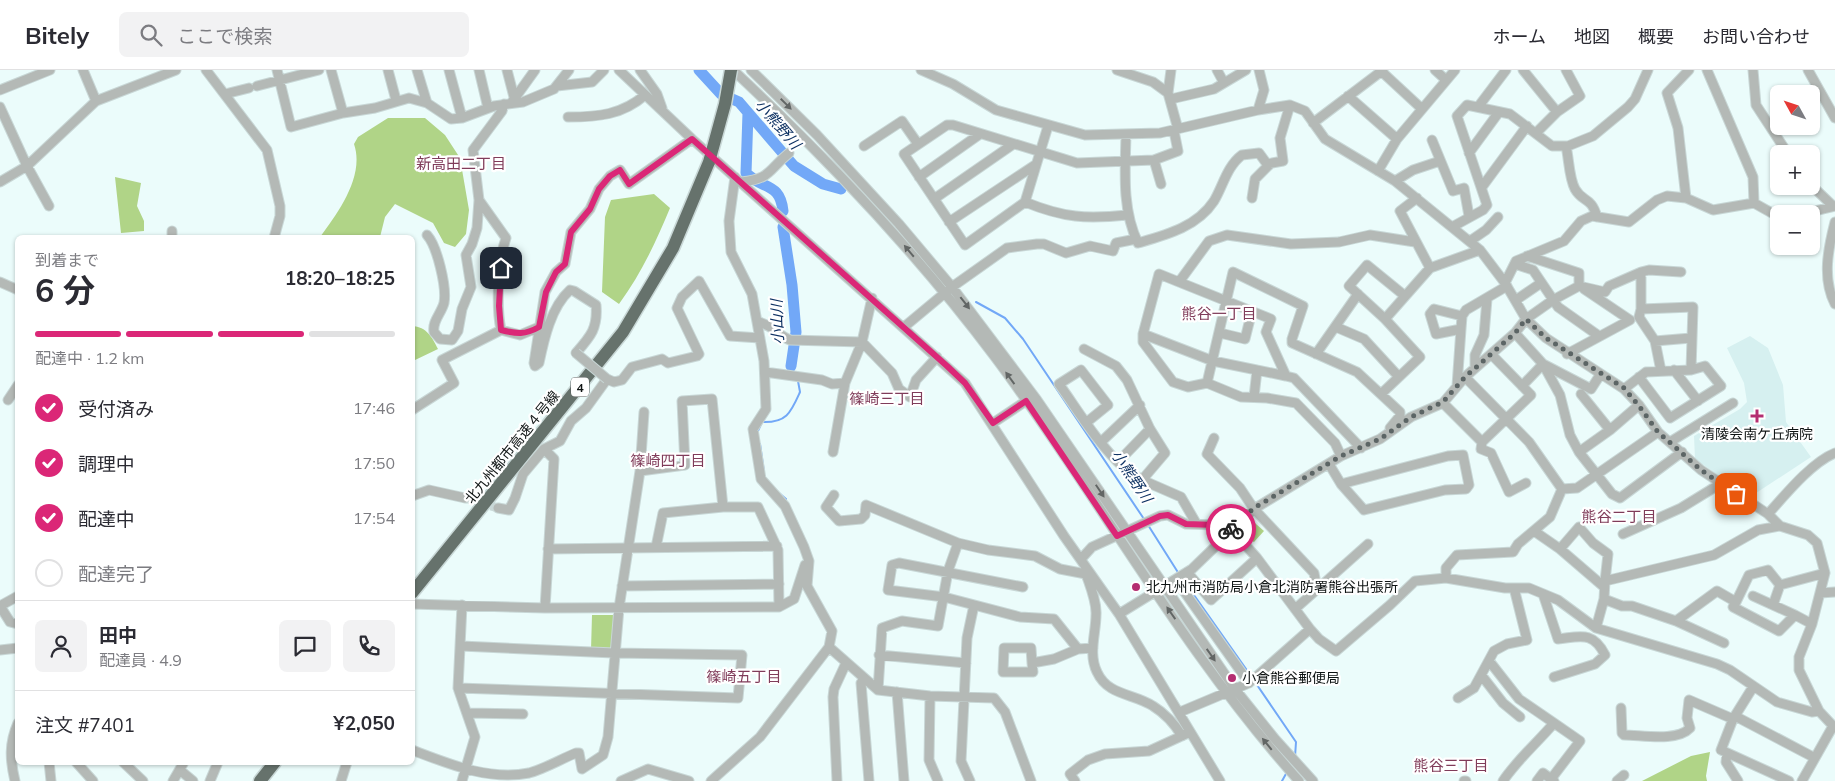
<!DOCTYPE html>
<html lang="ja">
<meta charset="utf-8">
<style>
body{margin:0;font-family:Mulish,"Noto Sans JP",sans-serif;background:#f2f2f3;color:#2b2b33;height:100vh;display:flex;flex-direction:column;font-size:19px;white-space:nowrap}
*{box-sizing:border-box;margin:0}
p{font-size:16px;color:#7c7c81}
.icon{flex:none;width:28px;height:28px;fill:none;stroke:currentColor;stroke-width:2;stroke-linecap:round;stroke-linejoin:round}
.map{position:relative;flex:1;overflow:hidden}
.details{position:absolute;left:15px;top:165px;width:400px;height:530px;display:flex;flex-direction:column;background:#fff;border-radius:8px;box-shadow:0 1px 4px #0004}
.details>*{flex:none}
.needle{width:32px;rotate:310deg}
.controls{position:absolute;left:1770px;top:15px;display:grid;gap:10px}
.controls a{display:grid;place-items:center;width:50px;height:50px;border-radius:8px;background:#fff;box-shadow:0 1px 4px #0004;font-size:25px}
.pin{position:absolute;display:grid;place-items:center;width:42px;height:42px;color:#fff;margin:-21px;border-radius:10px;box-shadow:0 2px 8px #0006}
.courier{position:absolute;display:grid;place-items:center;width:50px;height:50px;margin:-25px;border:4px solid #db2777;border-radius:50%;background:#fff;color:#222;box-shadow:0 1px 6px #0007}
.head em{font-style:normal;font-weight:700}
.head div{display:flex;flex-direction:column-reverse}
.head{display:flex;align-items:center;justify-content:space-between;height:85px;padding:0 20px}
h1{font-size:32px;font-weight:700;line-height:38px}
.bar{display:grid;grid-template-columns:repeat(4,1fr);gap:8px 5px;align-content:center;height:60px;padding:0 20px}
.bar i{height:6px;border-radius:4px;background:#e1e1e2}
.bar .current{background:#db2777}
.bar p{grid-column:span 4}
.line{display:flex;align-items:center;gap:12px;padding:0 20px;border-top:1px solid #e1e1e2}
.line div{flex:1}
.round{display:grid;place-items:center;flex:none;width:52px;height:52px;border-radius:8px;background:#f2f2f3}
ol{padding:0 20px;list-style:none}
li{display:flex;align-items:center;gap:15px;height:55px}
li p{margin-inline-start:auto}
li .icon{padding:5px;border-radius:50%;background:#db2777;color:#fff;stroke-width:4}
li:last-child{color:#7c7c81}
li i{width:28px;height:28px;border:2px solid #e1e1e2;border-radius:50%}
header{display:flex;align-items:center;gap:30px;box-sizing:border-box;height:70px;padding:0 25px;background:#fff;border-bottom:1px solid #e1e1e2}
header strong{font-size:24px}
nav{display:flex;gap:28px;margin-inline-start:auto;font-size:18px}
.search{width:350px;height:45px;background:#f2f2f3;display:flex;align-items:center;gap:12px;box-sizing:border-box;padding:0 18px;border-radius:8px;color:#7c7c81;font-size:19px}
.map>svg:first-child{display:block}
.built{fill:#d6f0f0}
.green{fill:#b0d487}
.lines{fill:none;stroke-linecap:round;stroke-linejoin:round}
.stream{stroke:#72a8f7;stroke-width:2}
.river{stroke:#72a8f7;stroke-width:11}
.minor-tunnel{stroke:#cad9d8;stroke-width:9;stroke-dasharray:9 4.5;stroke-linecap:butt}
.minor-casing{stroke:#c8d7d6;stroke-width:11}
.highway-casing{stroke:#c8d7d6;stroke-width:15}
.minor{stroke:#b4b9b6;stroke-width:9}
.highway{stroke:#66726c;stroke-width:12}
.minor-bridge-casing{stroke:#c8d7d6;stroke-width:11;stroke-linecap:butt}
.highway-bridge-casing{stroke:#c8d7d6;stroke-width:15;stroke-linecap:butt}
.minor-bridge{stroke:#b4b9b6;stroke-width:9}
.highway-bridge{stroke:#66726c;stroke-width:12}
.oneway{fill:#626665}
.done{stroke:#5c6565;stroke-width:5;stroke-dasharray:0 9}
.route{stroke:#db2777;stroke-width:6}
.poi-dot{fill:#b42e71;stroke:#fff;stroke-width:2}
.labels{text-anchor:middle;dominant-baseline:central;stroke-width:4.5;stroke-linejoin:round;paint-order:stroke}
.shield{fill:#fff;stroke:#575a5a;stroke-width:1}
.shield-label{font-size:12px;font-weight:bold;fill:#0f1414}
.poi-label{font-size:14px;fill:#0f1414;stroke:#fff;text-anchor:start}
.street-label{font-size:14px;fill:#0f1414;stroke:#fff}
.water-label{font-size:15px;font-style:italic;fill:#0f3263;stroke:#fff}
.neighbourhood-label{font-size:15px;fill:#803c5a;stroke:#fff}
</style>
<header>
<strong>Bitely</strong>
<div class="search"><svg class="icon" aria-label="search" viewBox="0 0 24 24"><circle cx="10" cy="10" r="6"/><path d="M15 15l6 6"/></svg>ここで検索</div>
<nav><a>ホーム</a><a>地図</a><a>概要</a><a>お問い合わせ</a></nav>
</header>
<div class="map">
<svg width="1835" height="711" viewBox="0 0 1835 711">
<rect width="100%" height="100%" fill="#ebfcfb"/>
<path class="built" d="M1750,266l18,12 15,37 3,37 25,35 -61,40 -55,-38 -1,-23 46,-27 7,-7 -3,-19 -17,-35z"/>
<path class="green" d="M388,48h37l20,17 15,23 9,52 -3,24 -11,13 -11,-4 -11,-20 -38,-19 -10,13 -5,20h-60c18,-24 45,-61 34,-93l4,-7z
M115,107l26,6 -4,23 7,15v10l-23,2z
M654,124l16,14c-14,34 -29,66 -51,96l-17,-12 3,-75 6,-17z
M412,256c15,1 20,11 26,23l-25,12z
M1248,447l16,14 -10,11 -16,-9z
M592,545h23l-4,35h-20z
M1710,682l-4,24 1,5h-65l49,-25z"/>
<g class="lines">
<path class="stream" d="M976,232l29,16 18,21 121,180
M791,296l3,6
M757,363l5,-11c25,1 29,-10 38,-30l-2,-11
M760,374l4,28
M779,423l7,6
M1148,455l31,49
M1182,508l69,98
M1255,612l41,60 -1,15
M1282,711l5,-9"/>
<path class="river" d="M699,0l22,24 18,8 55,64 29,18 18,5
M748,43l-2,60c17,17 34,9 37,38
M783,157l9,58 4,47 -5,34"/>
<path class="minor-tunnel" d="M465,428l33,10"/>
<g class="minor-casing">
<path id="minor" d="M83,0l13,31
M206,0l61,80 13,56v10l-6,22
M277,0l14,57 52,-14 32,-5 34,-10 18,5 24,16 11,-1 32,-12 29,-4 31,-13 15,-19
M331,0l12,43
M388,0l8,30
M417,0l10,33
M449,0l13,48
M479,0l9,38
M507,0l7,27
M619,0l73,69 273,244 99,153 55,78 101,167
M640,0l17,24 5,14
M733,0c95,89 184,183 262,287 104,139 187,294 304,424
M751,0l66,65 82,89 53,63 85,113 198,289 40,50 38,42
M921,0l32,14 43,26 89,25 75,-2 98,-23 32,-5 15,6 20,28 70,42 85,69 25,33 21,36 20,19 78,51 15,16 19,27 43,38 67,44 12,12 28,9 9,8 8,30 -13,51 -13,33v13l20,41
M1117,0l36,12 15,11
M1171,0l-3,23 10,36
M1217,0l7,13
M1435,0l11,10
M1523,0l34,42
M1707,0l46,107 1,26
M1753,0l3,35 32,49
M1808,0l27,48
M1381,1l40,37
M257,16l62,-16
M557,16l35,-4 12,-12
M0,20l50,-20
M225,24l24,-6
M1348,26l49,43
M1171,29l43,-10 32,-19
M512,32l23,-32
M0,37l27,59 22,40
M1478,37l28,-37
M1258,40l6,-20 -5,-20
M568,47c30,0 54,-2 77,-22
M1313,53l70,-53
M1048,56l-23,76 -60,43 -61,-91 43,-29h6l124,38 77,-3 24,-9 -4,-20
M1537,62l20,-20 23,-16 -14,-26
M1126,65c-1,37 -4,75 12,108 28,-8 59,-16 76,-42 9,-15 13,-35 28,-46l17,-2 8,11 16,-3 -3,-23 10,-33
M1432,70l21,51 11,-3 5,28
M864,76l38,-25 16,23
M1566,76c3,13 3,32 9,43 8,14 16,7 22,28
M1469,83l30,-41
M1154,90l7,24
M1378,101l19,-32 58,-69
M919,107l61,-43
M1395,111l18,-11 27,-9
M0,112l27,-16 69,-65 80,-31
M741,112c30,-3 27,-12 48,-29
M1811,115l21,20
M1482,117l45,-61
M1252,128l3,-19 14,-14
M1417,128l-17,13 30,57
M1686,128l-8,-70 -11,-35 22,-23
M934,129l78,-54
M479,130l27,38c-8,23 -10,68 -5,92
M1025,132c39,16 61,17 103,13
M1802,144l33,-8
M949,152l86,-57
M1835,152c-7,27 -13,57 0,82
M1452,157l31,-17 4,-5 -30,-89 10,-11 43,9 42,32h16l25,-10 35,-29 7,-8 13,-29
M172,161v7
M427,165c10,11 20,52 17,68 -3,11 -12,18 -10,29l6,7 12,1 6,-9 4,-22 9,-22 -5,-32 6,-11 5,-16 2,-28 -6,-50 29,-39 2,-7
M1470,171l16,-11 12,-13
M1527,186l52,17v13
M1515,194l18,6 25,37 41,29
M0,212l18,8
M1179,212l30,-41 18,-6 64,9 48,-2 31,-7 45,7
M1505,213l11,-22 48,-20 17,-20 11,-5 37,6 28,-22 10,-4 19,2 27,12 41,-7 25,14
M1516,230l25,-17
M1641,239v-37
M1462,246l-1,13 -25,5 -6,-20 4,-5 28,7 4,-6 41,-24
M1385,249l45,-51 50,-18
M759,252c15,4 18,13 31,18l72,2 30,31 7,16 11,8 6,-17 21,-23
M904,257l48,-40 55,-39 30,-4h7l22,9 24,-7 23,5 3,-8 20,-4
M1336,257l28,12 35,38
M1220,263l25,6 7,-28
M1515,263l28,31 17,31 10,40 9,17 33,42 8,4 62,-46
M1143,264l70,27 73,15 -20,-44 5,-13 -112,-45 -16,60v8l30,40 15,5 19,-4 34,14 26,1 29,5 39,40 6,13
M1655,271l6,30
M1084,279l32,17 11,14 23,49 15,24 -23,27 39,17 15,26
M576,283c15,-17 22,-25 20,-48l-22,-14 -4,-1c-19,17 -26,49 -31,73l-4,3 -1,-3 11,-71 11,-20 9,-8 6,-32 19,-23 9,-20 11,-13 10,-6 9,14 63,-45
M1316,284l42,-60
M1567,284l63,-34 -46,-31
M1475,298v-13l9,-20 3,-36
M1674,300l24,31
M1691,300l2,-63 -52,2 -2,8 16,24 36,-3
M765,302l57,8 10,4 13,-1
M1286,306l8,2 67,70
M1207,313l26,-111 70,34 -11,33v4l65,29 43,40v4l-10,12
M1457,316l4,-57
M1522,316l21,-22 48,25 9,-14
M1624,319l22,-17 45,-2 14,-4 16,20 -51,32 -31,-41
M1381,324l39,-37 -35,-38 -36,-33 18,-21 38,31
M1581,324l29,36
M1254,327l3,-27
M8,330l10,-15
M1443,333l39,39 49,-47 -40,-41
M412,340l42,-27 -12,-23 59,-30 19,5 19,-8
M1087,352l21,-17 -27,-35 -22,14c20,28 39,60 64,83 6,5 13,9 19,13
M993,353l33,-22
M1214,368l-7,16 33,34 14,21 60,64 3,16
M1101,372l39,-37
M1482,372l-1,7 10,4 18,39 17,-9
M1670,372l63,-39
M544,379l10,10 -9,149
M833,382l12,-69 17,-41 10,-44
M1579,382l31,-22 29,-25
M1463,385l6,30 -3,4 -21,1 -81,20 -23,-26 107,-28z
M1118,392l32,-33
M1329,394l12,20
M640,401l45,-6 -3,-64 30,-2 11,108
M1562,419l15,-1 81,-56
M834,425l-8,12 13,14 22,-2 4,-4 1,-10 92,38 30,7 47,6 25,13 26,5
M412,426l17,-6 36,8
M498,438l11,2 6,-12 8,-24 21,-25 16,-8 11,-20 15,-13 21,-29 7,3 8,-2 10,-13 30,-8 6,4 29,-7 2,-2 -22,-46 5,-11 17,-16 31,55 30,2
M1768,444c17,-19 44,-52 67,-61
M1534,461l26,18 43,37
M1623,464l58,-26 39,-24
M656,477l7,-34 60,-6h35l20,43 1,57
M548,479l229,-3
M1560,479l19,-22 14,16 15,11 -3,27
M1081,489l11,-12 68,-31 8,-1 18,9 30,1 15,4 26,29 53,71 9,10 17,12 54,-46 25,-24 31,-3 59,10h24l29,12 38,28 121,36 13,6 47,32 35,10 7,-1 16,17
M1187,502l24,28 46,-42
M1086,504c4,12 11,28 10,41 0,18 -8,39 1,57 11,24 36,21 56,34 13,8 21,17 29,30
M1446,508v-10l11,-13 56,-3 5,-8 32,-27 12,-28 -33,-47 -64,-65
M1176,510l73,103
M622,516l157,-2
M1023,517l-124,-24 -7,2 -4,25 56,7 76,20 34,2 24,30 15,-1
M1820,523l15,-1
M1543,524l15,45c21,-2 35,-9 47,16l-10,9 -41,13
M1753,526l42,19
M1604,529l18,7h10l44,15 41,-30 19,11 -3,5 46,24 16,-16 17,9
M1736,532l13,-27 19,-5 12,15 45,-12
M412,534l133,4 234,-1 15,-8 11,-34
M462,535l-4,83 17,49 -13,44
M1773,535l7,-20
M0,536l10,16 8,2
M0,536l18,-10
M1295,539l73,-65
M1119,544l73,-45 62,-60 87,-53 39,-17 31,-22 32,-14 22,-26 50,-44 11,-14 27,-19 26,-14 26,6 4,-6 32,-14 8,-2 32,2
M1676,551l48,22
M1596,558l8,-29 1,-18 109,-26 44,-25 22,-4
M829,577l49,43 52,6 64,2 11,14 26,69
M0,580l18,-2
M879,585l87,8
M1490,592l29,37 35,24
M1032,593l1,9h-30l1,-24h27l1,15 22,-4 24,-10
M1482,606l21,27 17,14
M864,608l-3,5 8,98
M1753,617l-20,32 -12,31 68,31
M458,618l280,10 4,-43 -128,-2 -153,-7
M878,620l4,-62 20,-7 36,5 10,-55 10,-28
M897,622l7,89
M930,626l-1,64 9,21
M1458,628l16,-10 20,-37 13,-7 20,-4 -13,-52
M1621,638l1,25 2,2c18,0 53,7 66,-7l-3,-10 2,-18 44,19
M1180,642l69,-29 61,-54
M467,643l56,1
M1735,646l80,42
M412,680c37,14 77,31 117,23 15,-4 32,-14 47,-20h3l3,16 21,-14 5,-18 11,-129 21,-137 4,-59
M1727,683l-1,9 12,19
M49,692l2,19
M76,692l17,19
M123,692l20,19
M181,701l12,10
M15,711c-5,-21 -6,-38 3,-58
M173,711l11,-19
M210,711l8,-19
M341,711l6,-19
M621,711l27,-12 41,12
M711,711l49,-44 69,-90 3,-16 -25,-45 2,-25 -5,-14 -19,-41 -24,-27 -8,-50 13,-20 -2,-48 -12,-67 -21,-42 -2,-31 6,-44
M837,711l-4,-84 1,-8 12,-26
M970,711l-9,-20 6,-123 7,-33
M1075,711l-5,-7 18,-14 17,-6 44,-3 37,-17
M1464,711h2
M1503,711c14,-21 34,-38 51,-58l26,18 -29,38 3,2
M1537,711l6,-8 8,6
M1617,711l7,-6
M1802,711l31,-55"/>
</g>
<g class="highway-casing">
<path id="highway" d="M412,523l211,-261 50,-84 36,-86
M260,711l15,-19"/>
</g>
<use href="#minor" class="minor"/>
<use href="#highway" class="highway"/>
<g class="minor-bridge-casing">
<path id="minor-bridge" d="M576,283l31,26"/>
</g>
<g class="highway-bridge-casing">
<path id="highway-bridge" d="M709,92l16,-58 6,-34"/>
</g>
<use href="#minor-bridge" class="minor-bridge"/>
<use href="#highway-bridge" class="highway-bridge"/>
</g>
<defs><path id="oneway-solid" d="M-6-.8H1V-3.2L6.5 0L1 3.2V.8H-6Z" transform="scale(1.25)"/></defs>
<g class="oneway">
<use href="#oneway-solid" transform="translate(786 34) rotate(45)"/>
<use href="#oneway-solid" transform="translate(909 181) rotate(-130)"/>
<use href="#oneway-solid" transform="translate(965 233) rotate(52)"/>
<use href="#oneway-solid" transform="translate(1010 308) rotate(-126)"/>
<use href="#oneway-solid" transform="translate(1100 421) rotate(56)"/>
<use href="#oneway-solid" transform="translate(1171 543) rotate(-125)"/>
<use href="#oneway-solid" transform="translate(1211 585) rotate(55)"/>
<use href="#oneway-solid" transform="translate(1267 674) rotate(-129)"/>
</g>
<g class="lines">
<path class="done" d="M1231,459l23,-21 87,-52 39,-17 31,-22 32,-15 22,-25 50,-44 11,-14 20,19 78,50 15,18 19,26 43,38 35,24"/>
<path class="route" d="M501,198l-2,38 2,24c16,4 24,5 38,-3l7,-35 10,-20 9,-8 6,-32 19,-23 9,-20 11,-13 10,-6 9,14 63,-45 255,227 18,17 28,40 33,-22 91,135 43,-20 8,-1 18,9 30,1 15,4"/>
</g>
<g class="poi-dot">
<path d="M1754.5 338.5h5v5h5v5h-5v5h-5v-5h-5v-5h5z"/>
<circle cx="1136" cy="517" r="5"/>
<circle cx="1232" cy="608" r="5"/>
</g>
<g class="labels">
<rect class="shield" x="571" y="307.5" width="18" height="19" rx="4"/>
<g class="shield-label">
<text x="580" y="317">4</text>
</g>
<g class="poi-label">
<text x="1757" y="364" text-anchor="middle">清陵会南ケ丘病院</text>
<text x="1146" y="517">北九州市消防局小倉北消防署熊谷出張所</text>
<text x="1242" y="608">小倉熊谷郵便局</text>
</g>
<g class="street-label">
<text transform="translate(512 377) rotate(-51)">北九州都市高速４号線</text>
</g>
<g class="water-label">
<text transform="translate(778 54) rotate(49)">小熊野川</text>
<text transform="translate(777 252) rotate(-92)">小山川</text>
<text transform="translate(1132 406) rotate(56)">小熊野川</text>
</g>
<g class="neighbourhood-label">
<text x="461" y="93">新高田二丁目</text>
<text x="1219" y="243">熊谷一丁目</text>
<text x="887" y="328">篠崎三丁目</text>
<text x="668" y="390">篠崎四丁目</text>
<text x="1619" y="446">熊谷二丁目</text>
<text x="744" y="606">篠崎五丁目</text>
<text x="1451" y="695">熊谷三丁目</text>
</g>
</g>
</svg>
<div class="controls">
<a><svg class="needle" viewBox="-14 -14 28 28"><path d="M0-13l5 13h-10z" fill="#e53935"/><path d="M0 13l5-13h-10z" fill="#7c7c81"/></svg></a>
<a>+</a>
<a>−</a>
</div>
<div class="pin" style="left:1736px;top:424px;background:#ea580c"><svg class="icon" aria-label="bag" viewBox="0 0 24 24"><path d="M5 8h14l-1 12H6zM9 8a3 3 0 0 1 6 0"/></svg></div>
<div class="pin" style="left:501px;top:198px;background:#1f2937"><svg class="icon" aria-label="home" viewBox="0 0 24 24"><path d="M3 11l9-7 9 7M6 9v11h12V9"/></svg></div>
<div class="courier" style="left:1231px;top:459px"><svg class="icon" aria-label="bike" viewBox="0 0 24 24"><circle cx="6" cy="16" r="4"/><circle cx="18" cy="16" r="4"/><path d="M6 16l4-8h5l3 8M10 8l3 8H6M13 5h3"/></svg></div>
<section class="details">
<div class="head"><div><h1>6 分</h1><p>到着まで</p></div><em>18:20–18:25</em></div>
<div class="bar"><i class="current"></i><i class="current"></i><i class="current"></i><i></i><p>配達中 · 1.2 km</p></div>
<ol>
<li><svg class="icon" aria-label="check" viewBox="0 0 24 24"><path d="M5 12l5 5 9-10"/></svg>受付済み<p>17:46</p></li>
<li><svg class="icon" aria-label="check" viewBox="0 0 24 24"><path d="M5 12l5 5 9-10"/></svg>調理中<p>17:50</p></li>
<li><svg class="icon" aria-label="check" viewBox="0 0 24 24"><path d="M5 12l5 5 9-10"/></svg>配達中<p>17:54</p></li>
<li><i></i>配達完了</li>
</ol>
<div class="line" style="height:90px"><a class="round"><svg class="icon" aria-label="person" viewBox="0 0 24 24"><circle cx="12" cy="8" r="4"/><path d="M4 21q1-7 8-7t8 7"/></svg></a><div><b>田中</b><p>配達員 · 4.9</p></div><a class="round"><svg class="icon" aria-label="chat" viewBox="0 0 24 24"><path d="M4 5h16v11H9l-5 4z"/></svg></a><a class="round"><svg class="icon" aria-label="phone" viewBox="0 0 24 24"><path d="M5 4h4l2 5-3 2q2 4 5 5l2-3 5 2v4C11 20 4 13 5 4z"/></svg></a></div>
<div class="line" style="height:65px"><div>注文 #7401</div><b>¥2,050</b></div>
</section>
</div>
